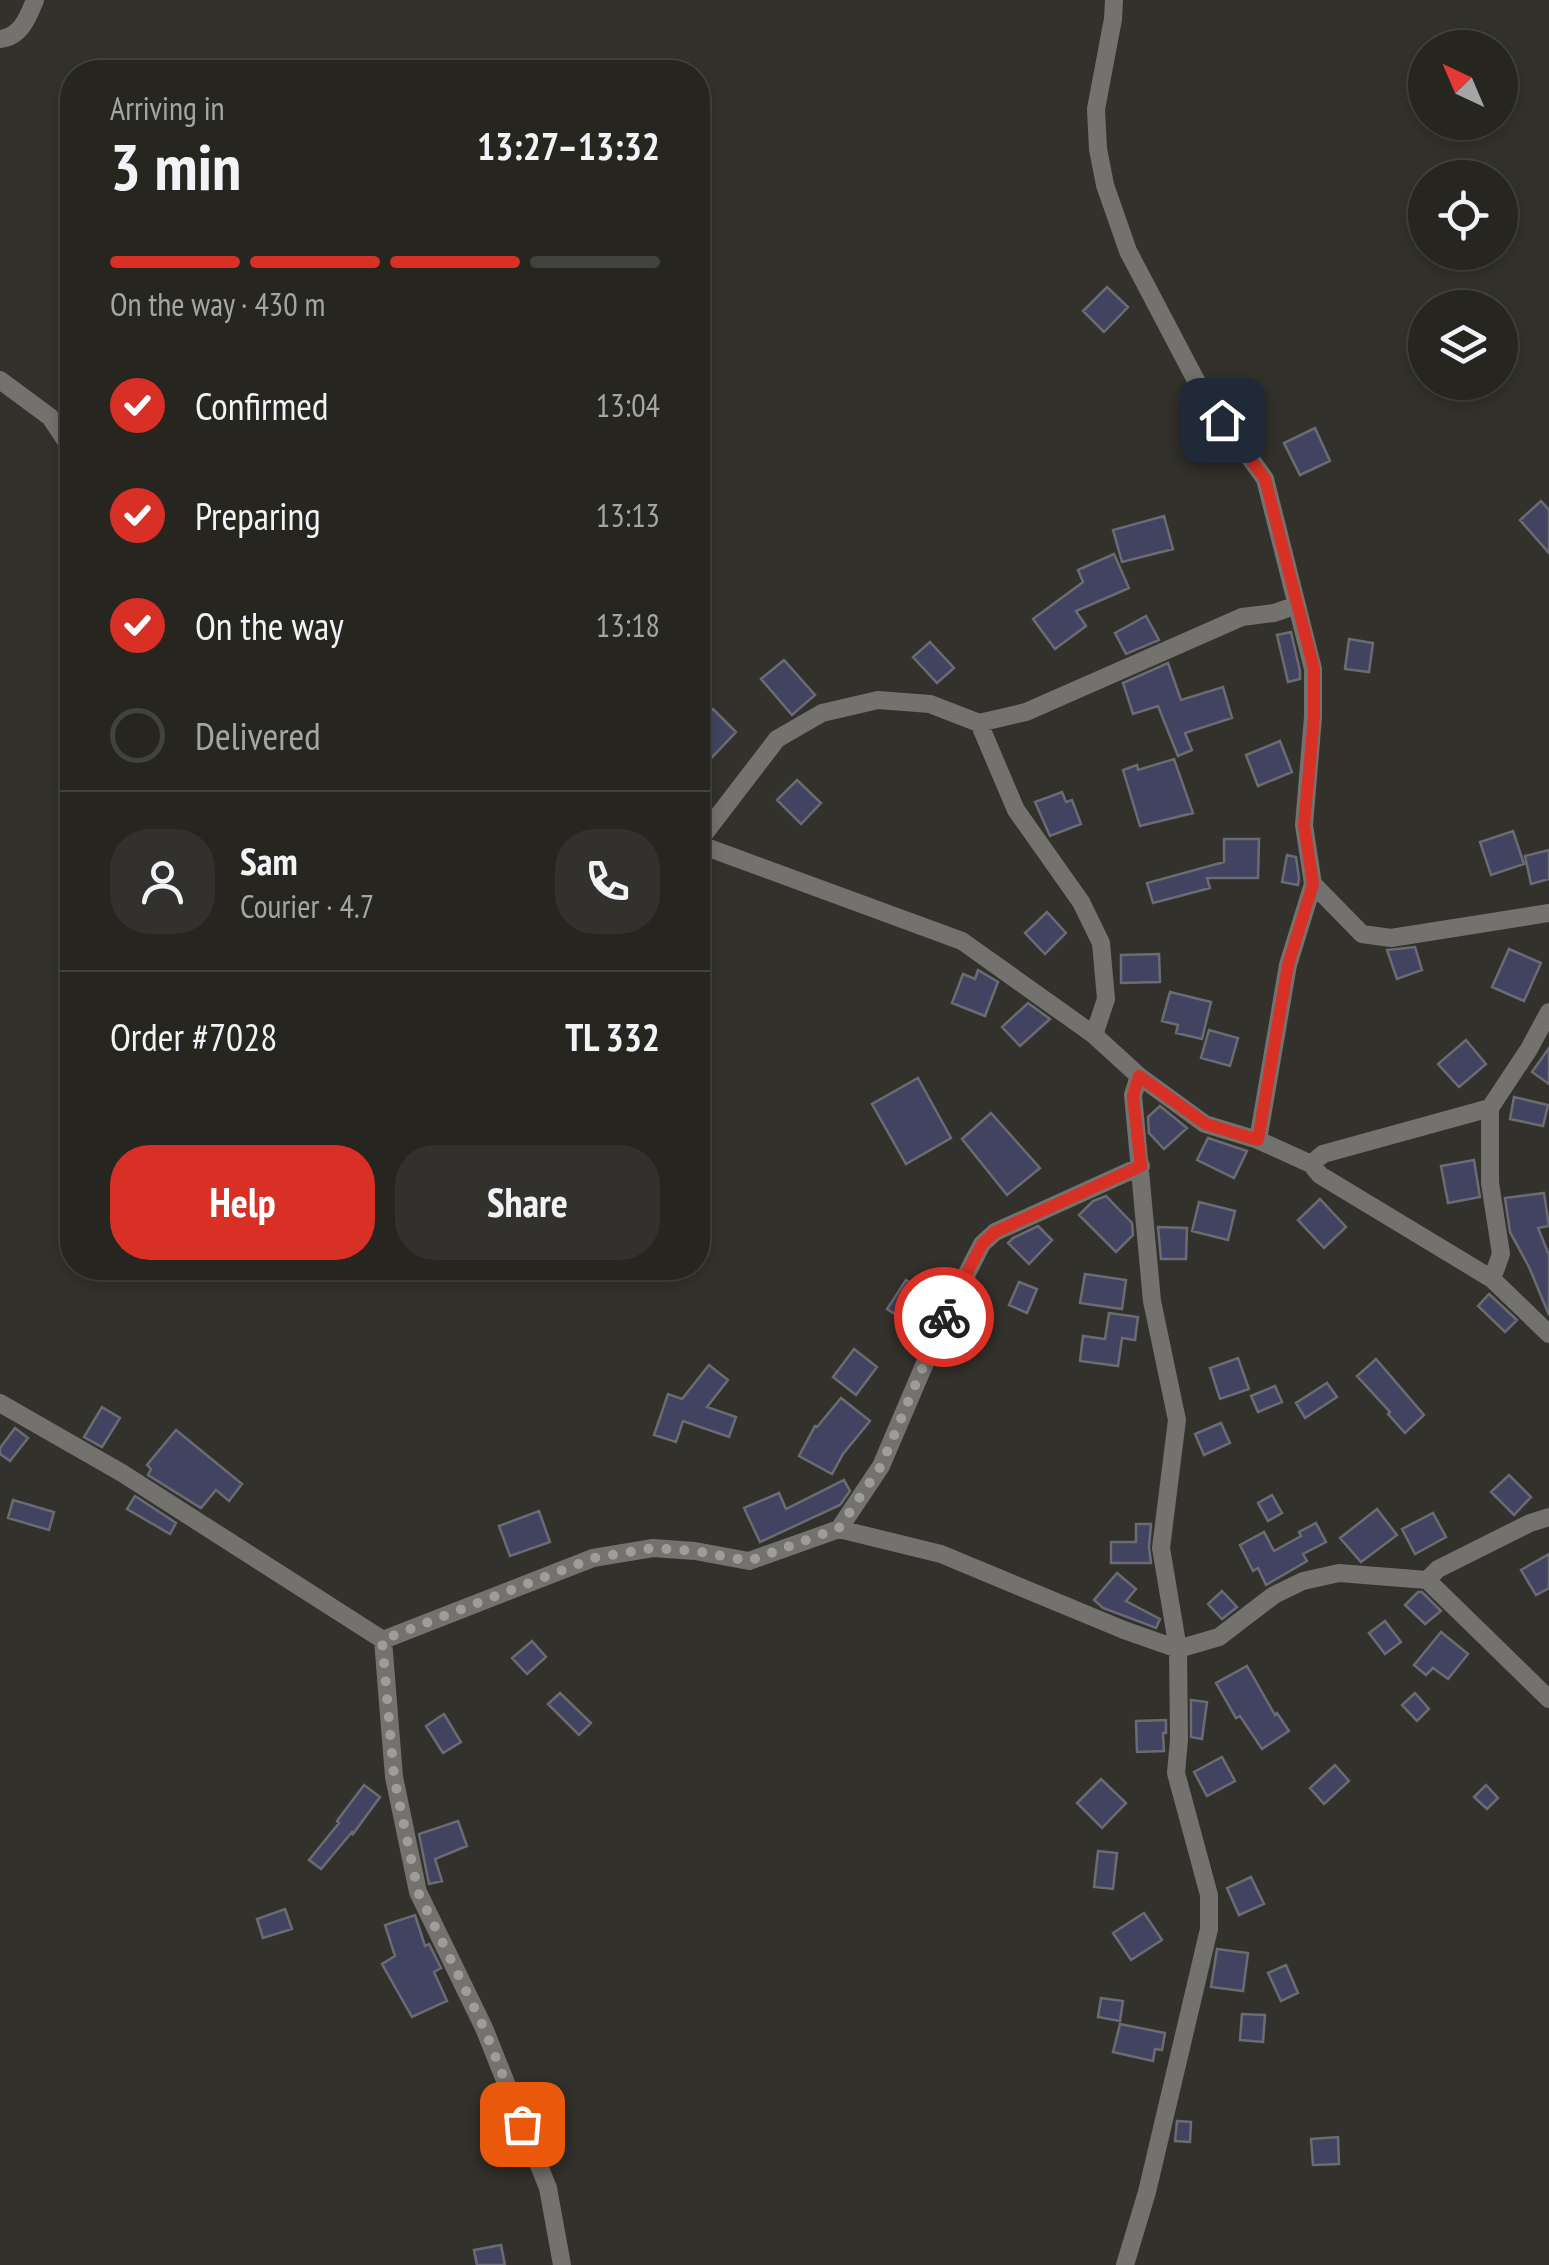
<!DOCTYPE html>
<meta charset="utf-8">
<style>
body{margin:0;font-family:"PT Sans Narrow",sans-serif;background:#32312d;color:#f1f3f6;height:100vh;display:flex;flex-direction:column;font-size:38px;white-space:nowrap}
*{box-sizing:border-box;margin:0}
p{font-size:32px;color:#a4a5a5}
.icon{flex:none;width:55px;height:55px;fill:none;stroke:currentColor;stroke-width:2;stroke-linecap:round;stroke-linejoin:round}
.map{position:relative;flex:1;overflow:hidden}
.drawer{position:absolute;left:60px;top:60px;width:650px;height:1220px;display:flex;flex-direction:column;background:#262520;border-radius:40px;box-shadow:0 5px 15px #0003,0 0 0 2px #42423e}
.drawer>*{flex:none}
.needle{width:65px;rotate:316deg}
.tools{position:absolute;left:1408px;top:30px;display:grid;gap:20px}
.tools a{display:grid;place-items:center;width:110px;height:110px;border-radius:50%;background:#262520;box-shadow:0 5px 15px #0003,0 0 0 2px #42423e;font-size:50px}
.pin{position:absolute;display:grid;place-items:center;width:85px;height:85px;color:#fff;margin:-42px;border-radius:20px;box-shadow:0 5px 15px #0006}
.courier{position:absolute;display:grid;place-items:center;width:100px;height:100px;margin:-50px;border:8px solid #d93025;border-radius:50%;background:#fff;color:#222;box-shadow:0 2px 12px #0007}
.headline em{font-style:normal;font-weight:800}
.headline div{display:flex;flex-direction:column-reverse}
.headline{display:flex;align-items:center;justify-content:space-between;height:170px;padding:0 50px}
h1{font-size:65px;font-weight:800;line-height:75px}
.bar{display:grid;grid-template-columns:repeat(4,1fr);gap:15px 10px;align-content:center;height:120px;padding:0 50px}
.bar i{height:12px;border-radius:8px;background:#42423e}
.bar .active{background:#d93025}
.bar p{grid-column:span 4}
.line{display:flex;align-items:center;gap:25px;padding:0 50px;border-top:2px solid #42423e}
.line div{flex:1}
.round{display:grid;place-items:center;flex:none;width:105px;height:105px;border-radius:40px;background:#32312d}
ol{padding:0 50px;list-style:none}
li{display:flex;align-items:center;gap:30px;height:110px}
li p{margin-inline-start:auto}
li .icon{padding:10px;border-radius:50%;background:#d93025;color:#fff;stroke-width:4}
li:last-child{color:#a4a5a5}
li i{width:55px;height:55px;border:5px solid #42423e;border-radius:50%}
.cta{display:flex;gap:20px;margin-top:auto;padding:20px 50px}
.cta a{flex:1;height:115px;border-radius:40px;background:#d93025;color:#fff;font-size:40px;font-weight:800;line-height:115px;text-align:center}
.cta a+a{background:#32312d;color:#f1f3f6}
.map>svg:first-child{display:block}
.building{fill:#424360;stroke:#6b6c73;stroke-width:2.5}
.lines{fill:none;stroke-linecap:round;stroke-linejoin:round}
.minor{stroke:#73726f;stroke-width:18}
.done{stroke:#9e9d98;stroke-width:10;stroke-dasharray:0 18}
.route{stroke:#d93025;stroke-width:12}
</style>
<div class="map">
<svg width="1549" height="2265" viewBox="0 0 1549 2265">
<rect width="100%" height="100%" fill="#33312b"/>
<path class="building" d="M1107,287l21,20 -24,25 -21,-21z
M1315,428l15,33 -30,14 -16,-32z
M1541,501l8,9v43l-29,-33z
M1164,516l9,33 -51,13 -9,-32z
M1114,554l15,34 -53,23 10,15 -31,23 -22,-30 50,-37 -5,-12z
M1146,616l13,24 -33,14 -11,-21z
M1291,632l9,39v8l-12,3 -11,-47z
M1349,639l24,4 -4,29 -24,-3z
M930,642l24,26 -17,15 -24,-26z
M784,660l31,35 -23,20 -31,-36z
M1168,663l13,37 42,-13 9,31 -47,15 7,17 -14,6 -20,-50 -25,8 -10,-31z
M713,709l23,23 -38,40v-47z
M1280,741l12,31 -34,14 -12,-31z
M1174,759l19,54 -53,13 -17,-56 14,-5 1,5z
M797,780l24,23 -20,21 -24,-24z
M1062,792l4,10 6,-2 9,24 -31,12 -15,-34z
M1513,831l11,33 -33,11 -11,-33z
M1224,839h35l-1,39h-51l3,10 -57,15 -6,-20 77,-21z
M1549,850v29l-18,5 -6,-28z
M1287,855l9,2 3,21 -1,7 -16,-3z
M1047,912l19,21 -21,21 -20,-21z
M1415,947l7,23 -25,9 -10,-29z
M1509,949l32,14 -17,38 -32,-14z
M1159,954l1,28 -39,1v-28z
M978,970l20,12 -13,34 -33,-13 11,-29 12,5z
M1170,992l41,10 -9,37 -26,-6 2,-8 -16,-4z
M1028,1003l22,16 -30,27 -18,-19z
M1209,1030l29,8 -8,28 -29,-8z
M1466,1040l20,24 -27,23 -21,-23z
M1549,1048v36l-17,-12z
M918,1078l33,60 -45,26 -34,-60z
M1514,1097l34,8 -5,21 -33,-7z
M1160,1106l27,22 -23,21 -15,-16 -1,-16z
M991,1113l49,55 -33,27 -45,-56z
M1208,1138l39,13 -13,27 -37,-18z
M1474,1160l6,37 -32,6 -7,-37z
M1544,1193l5,33 -11,2 11,27v60l-20,-48 -19,-35 -5,-34z
M1106,1196l26,27 1,12 -17,17 -37,-37 14,-14z
M1320,1199l26,28 -22,21 -26,-28z
M1199,1202l36,9 -7,29 -36,-9z
M1038,1226l14,14 -23,24 -21,-21 5,-5z
M1158,1227l29,1 -1,31h-25z
M1085,1274l41,6 -4,29 -42,-6z
M906,1280l26,16 -18,30 -27,-17z
M1019,1282l18,7 -10,24 -18,-8z
M1489,1294l28,26 -12,12 -27,-26z
M1109,1313l29,4 -3,23 -13,-2 -4,28 -38,-5 3,-25 22,3z
M854,1349l23,18 -21,28 -23,-18z
M1238,1358l11,31 -29,10 -10,-31z
M1376,1359l48,56 -19,18 -17,-19 2,-2 -33,-36z
M709,1365l19,15 -21,27 29,10 -7,20 -46,-16 -7,21 -22,-7 14,-41 14,5z
M1327,1383l10,14 -32,21 -9,-15z
M1275,1386l7,16 -24,10 -7,-16z
M841,1398l29,23 -27,33 -11,20 -33,-18 16,-30 2,1z
M102,1407l18,11 -18,29 -18,-10z
M1221,1423l9,20 -26,12 -9,-21z
M15,1428l13,10 -18,23 -10,-7v-6z
M176,1430l66,54 -13,17 -13,-11 -15,18 -53,-33 3,-6 -4,-4z
M1509,1475l22,22 -17,18 -23,-23z
M844,1480l6,11 -10,14 -80,37 -16,-34 35,-15 7,16z
M1272,1495l10,18 -14,8 -10,-18z
M135,1496l41,27 -6,11 -43,-25z
M13,1500l41,12 -5,18 -41,-12z
M1377,1509l20,26 -36,27 -21,-24z
M539,1511l11,31 -40,14 -11,-30z
M1433,1513l13,24 -31,17 -13,-25z
M1316,1523l10,19 -23,12 4,7 -41,24 -8,-17 -5,3 -13,-26 24,-13 10,19 27,-15 -2,-4z
M1136,1524h15l-2,23 2,16h-40v-21h25z
M1549,1554v34l-13,7 -15,-25z
M1117,1573l19,16 -10,12 34,18 -4,9 -53,-20 -9,-8z
M1222,1591l15,16 -15,12 -14,-15z
M1418,1592h4l19,19 -16,13 -20,-19z
M1385,1621l16,21 -16,12 -16,-21z
M1441,1632l27,22 -20,25 -15,-11 -7,7 -12,-10z
M532,1641l14,16 -19,17 -15,-16z
M1247,1666l28,49 2,-2 12,18 -27,18 -22,-33 -4,2 -20,-35z
M560,1693l31,30 -12,12 -31,-31z
M1415,1693l14,16 -12,12 -15,-16z
M1191,1700l16,2 -5,37 -11,-2z
M444,1714l17,28 -18,11 -17,-27z
M1166,1720v13h-3l1,18 -27,1 -1,-31z
M1222,1757l13,24 -28,15 -13,-24z
M1335,1765l14,16 -25,23 -14,-16z
M1101,1779l25,24 -24,25 -25,-25z
M364,1785l16,12 -27,37 -1,-2 -31,37 -12,-9 30,-37 -2,-2z
M1486,1785l12,13 -11,11 -13,-12z
M458,1821l9,25 -32,13 7,22 -13,3 -10,-50z
M1098,1851l19,2 -4,36 -19,-2z
M1251,1877l13,27 -25,11 -12,-27z
M285,1909l7,20 -29,9 -6,-19z
M1144,1913l18,27 -31,20 -18,-27z
M415,1915l10,31 4,-2 12,24 -7,4 13,29 -35,16 -30,-53 13,-8 -10,-31z
M1217,1949l31,4 -5,38 -32,-4z
M1286,1965l12,28 -17,8 -13,-28z
M1101,1998l22,3 -3,20 -22,-4z
M1242,2014l23,1 -2,27 -23,-2z
M1120,2024l45,9 -3,17 -7,-1 -2,12 -40,-9z
M1177,2121l14,1 -1,20 -15,-1z
M1338,2137l1,27 -26,1 -2,-26z
M501,2245l4,20h-28l-3,-15z"/>
<g class="lines">
<path class="minor" d="M1114,0l-1,19 -17,90 2,40 7,36 23,66 73,139 64,89 48,190v48l-9,108 9,59 -25,81 -30,175
M0,39c21,-2 28,-22 35,-39
M0,380l50,37 22,33
M979,723l37,87 65,92 20,41 5,56 -12,36
M698,842l79,-103 45,-26 56,-13 52,4 49,19 47,-11 216,-95 32,-4 23,-8
M698,844l264,97 132,94 45,41 66,48 53,16 53,24 9,11 172,104 57,55
M1313,884l49,50 29,4 158,-25
M1311,1164l12,-10 167,-46
M1492,1279l9,-25 -11,-71v-75l39,-59 20,-37
M0,1403l122,70 261,167
M839,1529l42,-63 65,-152 36,-70 13,-12 146,-66
M1427,1580l11,-11 92,-46 19,-6
M383,1640l210,-82 60,-10 42,3 54,10 90,-32 102,25 183,76 54,19 41,-12 55,-42 29,-14 36,-8 88,7 122,119
M383,1640l11,137 24,115 66,136 64,160 14,77
M1125,2265l22,-73 62,-263v-34l-33,-122 3,-34 -1,-90 -17,-101 16,-128 -25,-119 -19,-206 6,-19"/>
</g>
<g class="lines">
<path class="done" d="M522,2124l-38,-96 -66,-136 -24,-115 -12,-137 212,-82 59,-10 42,3 54,10 90,-33 42,-62 63,-149"/>
<path class="route" d="M944,1317l38,-73 13,-12 146,-66 -8,-70 6,-20 67,48 52,16 30,-175 25,-81 -9,-59 10,-108v-48l-49,-190 -43,-59"/>
</g>
</svg>
<div class="tools">
<a><svg class="needle" viewBox="-14 -14 28 28"><path d="M0-13l5 13h-10z" fill="#e53935"/><path d="M0 13l5-13h-10z" fill="#a4a5a5"/></svg></a>
<a><svg class="icon" aria-label="locate" viewBox="0 0 24 24"><circle cx="12" cy="12" r="6"/><path d="M12 2v4M12 18v4M2 12h4M18 12h4"/></svg></a>
<a><svg class="icon" aria-label="layers" viewBox="0 0 24 24"><path d="M12 4l9 5-9 5-9-5zM3 14l9 5 9-5"/></svg></a>
</div>
<div class="pin" style="left:522px;top:2124px;background:#ea580c"><svg class="icon" aria-label="bag" viewBox="0 0 24 24"><path d="M5 8h14l-1 12H6zM9 8a3 3 0 0 1 6 0"/></svg></div>
<div class="pin" style="left:1222px;top:420px;background:#1f2937"><svg class="icon" aria-label="home" viewBox="0 0 24 24"><path d="M3 11l9-7 9 7M6 9v11h12V9"/></svg></div>
<div class="courier" style="left:944px;top:1317px"><svg class="icon" aria-label="bike" viewBox="0 0 24 24"><circle cx="6" cy="16" r="4"/><circle cx="18" cy="16" r="4"/><path d="M6 16l4-8h5l3 8M10 8l3 8H6M13 5h3"/></svg></div>
<section class="drawer">
<div class="headline"><div><h1>3 min</h1><p>Arriving in</p></div><em>13:27–13:32</em></div>
<div class="bar"><i class="active"></i><i class="active"></i><i class="active"></i><i></i><p>On the way · 430 m</p></div>
<ol>
<li><svg class="icon" aria-label="check" viewBox="0 0 24 24"><path d="M5 12l5 5 9-10"/></svg>Confirmed<p>13:04</p></li>
<li><svg class="icon" aria-label="check" viewBox="0 0 24 24"><path d="M5 12l5 5 9-10"/></svg>Preparing<p>13:13</p></li>
<li><svg class="icon" aria-label="check" viewBox="0 0 24 24"><path d="M5 12l5 5 9-10"/></svg>On the way<p>13:18</p></li>
<li><i></i>Delivered</li>
</ol>
<div class="line" style="height:180px"><a class="round"><svg class="icon" aria-label="person" viewBox="0 0 24 24"><circle cx="12" cy="8" r="4"/><path d="M4 21q1-7 8-7t8 7"/></svg></a><div><b>Sam</b><p>Courier · 4.7</p></div><a class="round"><svg class="icon" aria-label="phone" viewBox="0 0 24 24"><path d="M5 4h4l2 5-3 2q2 4 5 5l2-3 5 2v4C11 20 4 13 5 4z"/></svg></a></div>
<div class="line" style="height:130px"><div>Order #7028</div><b>TL 332</b></div>
<div class="cta"><a>Help</a><a>Share</a></div>
</section>
</div>
